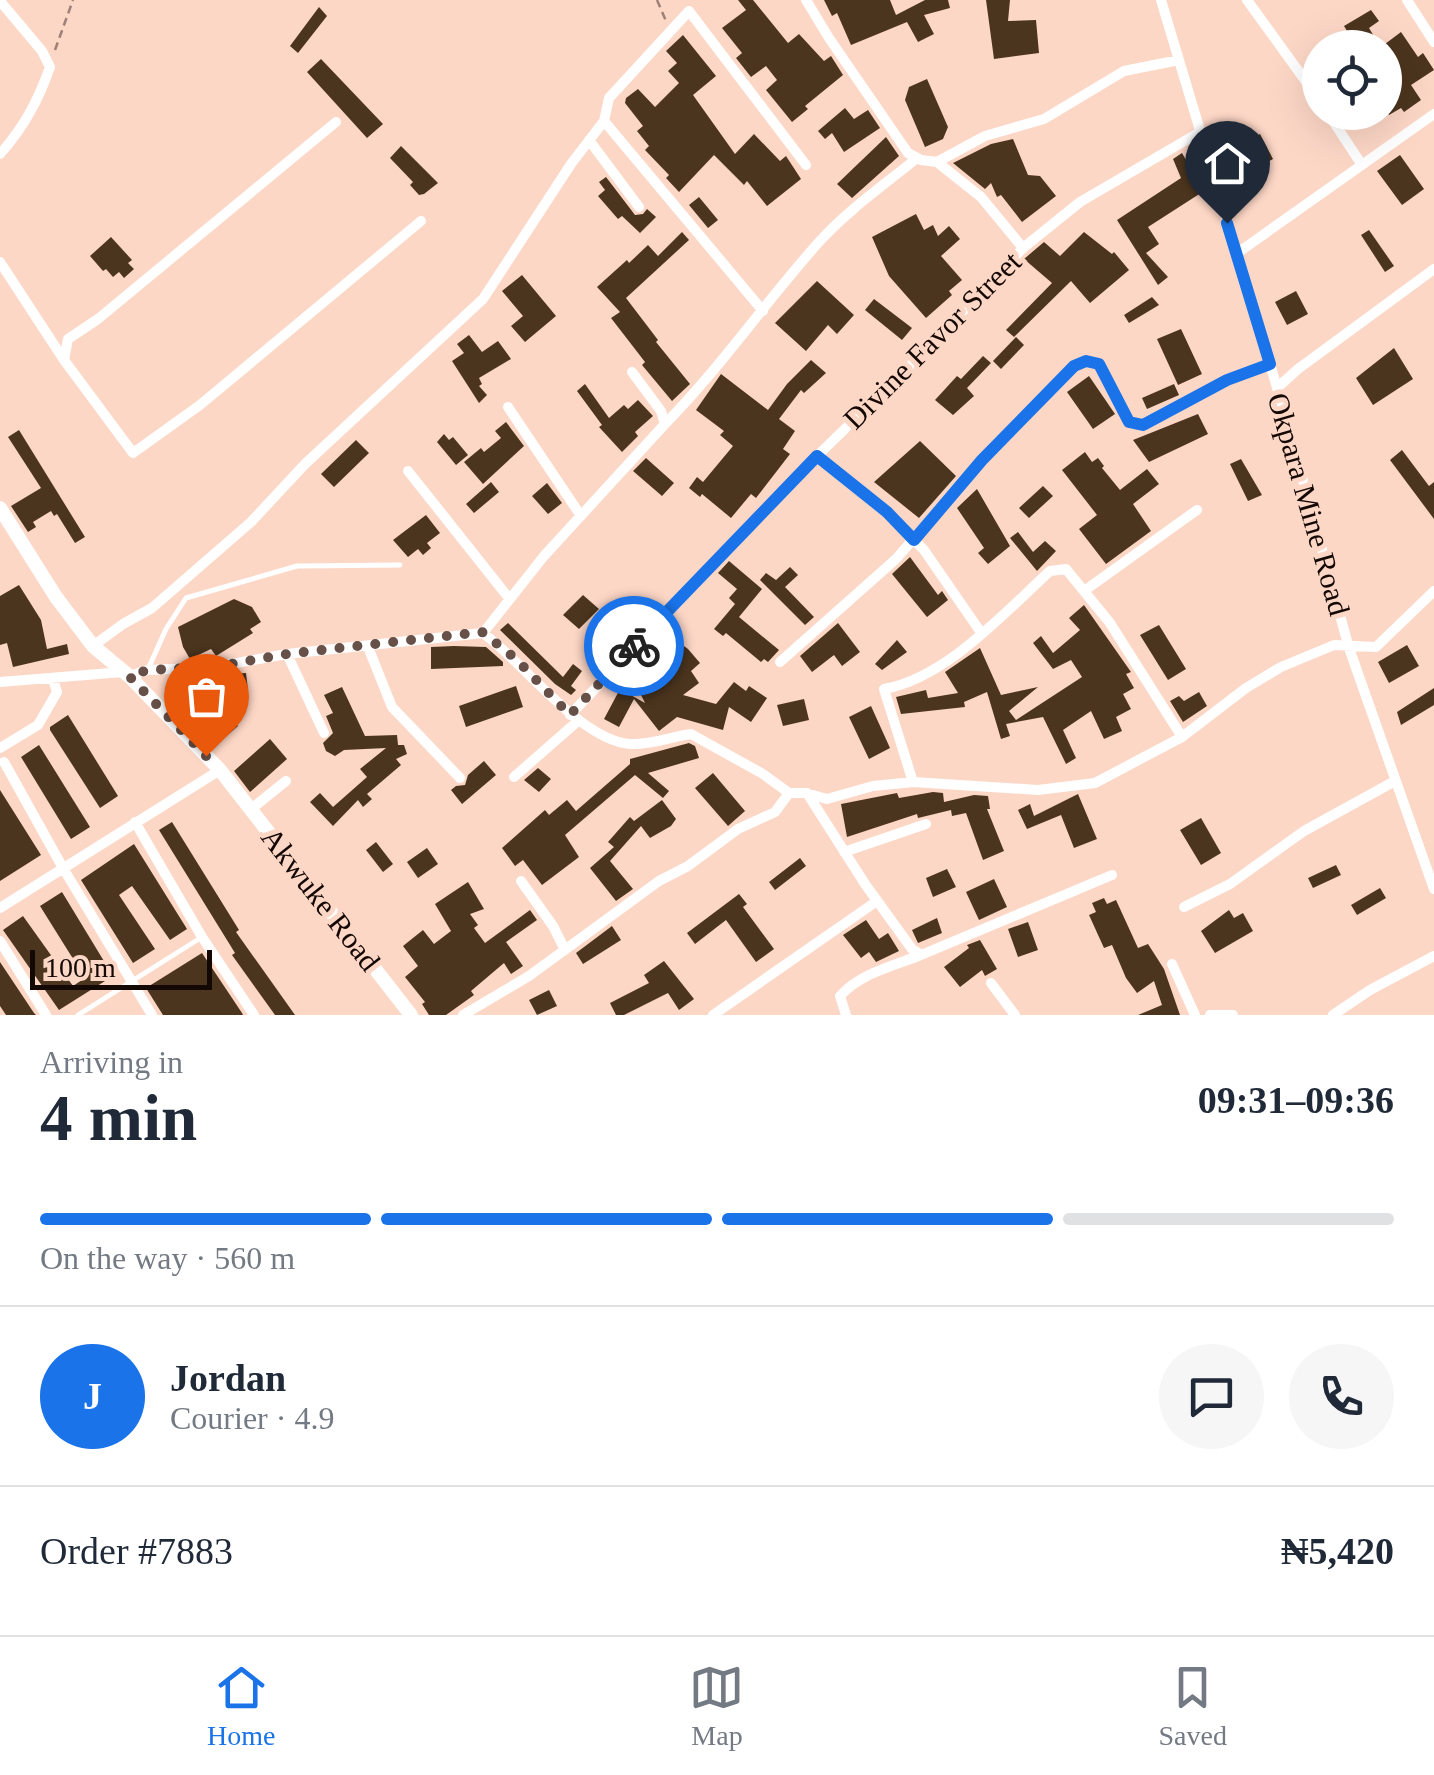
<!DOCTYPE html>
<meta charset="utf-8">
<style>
body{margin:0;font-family:"Times New Roman",serif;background:#f6f6f7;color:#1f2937;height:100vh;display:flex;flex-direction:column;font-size:38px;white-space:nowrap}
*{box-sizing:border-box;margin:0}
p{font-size:32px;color:#747a83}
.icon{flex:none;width:55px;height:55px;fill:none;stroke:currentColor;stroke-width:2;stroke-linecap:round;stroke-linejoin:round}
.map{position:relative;height:1015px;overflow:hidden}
.sheet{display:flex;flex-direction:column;background:#fff;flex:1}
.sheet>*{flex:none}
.tools{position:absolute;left:1302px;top:30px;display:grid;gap:20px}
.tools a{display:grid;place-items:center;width:100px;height:100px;border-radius:50%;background:#fff;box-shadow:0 10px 40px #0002;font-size:50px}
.scale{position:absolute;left:30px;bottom:25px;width:182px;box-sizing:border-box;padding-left:10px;border:5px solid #140804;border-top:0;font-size:28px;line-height:35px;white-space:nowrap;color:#140804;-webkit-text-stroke:8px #fdd7c6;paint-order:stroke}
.pin{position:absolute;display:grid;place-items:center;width:85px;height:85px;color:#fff;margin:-102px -42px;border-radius:50% 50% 50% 0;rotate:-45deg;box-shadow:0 0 10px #0007}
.pin .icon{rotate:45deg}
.courier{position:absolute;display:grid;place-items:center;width:100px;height:100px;margin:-50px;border:8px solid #1a73e8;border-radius:50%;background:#fff;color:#222;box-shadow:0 2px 12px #0007}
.overview em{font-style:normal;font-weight:700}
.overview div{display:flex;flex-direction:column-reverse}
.overview{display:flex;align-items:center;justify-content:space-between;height:170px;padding:0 40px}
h1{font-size:65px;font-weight:700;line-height:75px}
.bar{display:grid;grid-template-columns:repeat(4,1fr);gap:15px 10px;align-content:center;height:120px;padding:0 40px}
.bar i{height:12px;border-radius:8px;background:#e0e1e3}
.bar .active{background:#1a73e8}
.bar p{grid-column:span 4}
.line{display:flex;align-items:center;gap:25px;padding:0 40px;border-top:2px solid #e0e1e3}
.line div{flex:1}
.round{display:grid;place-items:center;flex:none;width:105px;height:105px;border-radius:52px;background:#f6f6f7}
.tabs{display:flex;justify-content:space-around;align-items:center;height:140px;border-top:2px solid #e0e1e3;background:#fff;font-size:28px;color:#747a83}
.tabs a{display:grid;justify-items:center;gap:5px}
.tabs .active{color:#1a73e8}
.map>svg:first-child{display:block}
.building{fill:#4c351e}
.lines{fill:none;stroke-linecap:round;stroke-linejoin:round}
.path{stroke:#9d8176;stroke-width:2.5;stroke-dasharray:8 5;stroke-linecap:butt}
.service{stroke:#fff;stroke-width:5}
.minor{stroke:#fff;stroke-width:10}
.secondary{stroke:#fff;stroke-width:14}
.done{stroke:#665048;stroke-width:10;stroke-dasharray:0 18}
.route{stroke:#1a73e8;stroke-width:12}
.labels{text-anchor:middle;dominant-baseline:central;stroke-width:10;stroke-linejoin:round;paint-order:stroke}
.street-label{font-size:30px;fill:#140804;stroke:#fdd7c6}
</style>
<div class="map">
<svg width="1434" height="1015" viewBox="0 0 1434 1015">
<rect width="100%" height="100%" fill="#fdd7c6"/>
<path class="building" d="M738,0h15l35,43 11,-9 25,27 7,-5 12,19 -38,31 3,3 -16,13 -26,-32 11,-10 -11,-14 -15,11 -15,-19 6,-5 -20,-25 24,-18z
M824,0h66l6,15 29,-15h23l2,8 -26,7 10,19 -16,8 -11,-20 -56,23 -14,-32 -5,3z
M986,0h24l-2,21 28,-1 3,33 -45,6z
M319,7l8,9 -29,37 -8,-7z
M1371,10l8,11 -10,7 12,20h-24l-13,-22z
M1401,32l17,25 5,-4 11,17 -23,15 10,15 -17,12 -3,-4 -12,7 -4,-6v-65z
M683,35l33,41 -23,19 42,59 19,-20 26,27 6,-5 15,23 -34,27 -20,-25 -3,4 -30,-30 -35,37 -13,-14 3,-3 -24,-25 4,-4 -12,-15 6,-5 -18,-23 1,-5 12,-9 17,18 24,-24 -11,-12 9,-8 -11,-12z
M321,59l62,65 -16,14 -60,-66z
M927,79l21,48 -5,12 -18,8 -20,-47 4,-13z
M845,108l9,11 14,-9 12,18 -36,24 -12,-19 -7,6 -7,-8z
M1260,134l13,25 -25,14 -13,-25z
M886,137l13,19 -47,42 -15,-14z
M1013,139l15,36 12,1 16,20 -34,26 -21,-27 -4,2 -6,-14 -6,6 -32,-26 38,-19z
M401,146l37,37 -14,11 -5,1 -9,-10 3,-3 -23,-24z
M1182,153l22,38 -56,36 11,17 -13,9 22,24 -10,8 -41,-65 64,-42 -8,-19z
M1400,155l24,34 -22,16 -25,-34z
M606,177l29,38 8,-1 4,-5 9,8 -16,16 -18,-17 -4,3 -20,-23 7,-6 -6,-8z
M699,197l19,23 -10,8 -19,-23z
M916,214l8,16 9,-5 5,11 11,-10 11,13 -19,17 21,24 -13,11 3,4 -26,23 -37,-42 -17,-39z
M1369,230l25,36 -9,6 -24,-37z
M682,232l7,8 -63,58 32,42 -2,2 34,42 -18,17 -30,-36 3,-3 -34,-44 9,-6 -23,-25 30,-27 2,3 19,-18 10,11z
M1084,232l28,22 2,-2 15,18 -39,33 -19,-22 -57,56 -8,-7 46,-47 -28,-24 20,-17 16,14z
M111,237l21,23 -4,3 6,6 -10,9 -5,-6 -6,5 -7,-8 -3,2 -13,-15z
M522,275l34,41 -31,26 -14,-16 12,-10 -21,-25z
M817,281l37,34 -17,19 -9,-9 -22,26 -31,-28z
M1296,291l12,23 -21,11 -12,-23z
M1152,297l7,8 -30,18 -5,-8z
M874,299l38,29 -10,12 -37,-30z
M1181,329l21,45 -24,11 -21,-46z
M469,335l13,17 16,-11 13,18 -32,19 3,6 -3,2 8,9 -8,8 -27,-42 12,-8 -7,-9z
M1016,337l8,8 -23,24 -8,-8z
M1394,348l19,31 -40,26 -17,-27z
M983,356l8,7 -24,25 7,8 -21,19 -18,-15 22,-24 4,3z
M811,360l15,13 -22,20 -3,-3 -22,29 16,12 -12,18 7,5 -34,44 -5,-4 -20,24 -29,-24 -2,3 -11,-9 8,-11 6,5 30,-36 -13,-11 4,-4 -28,-21 25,-36 47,36 19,-26z
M1089,376l26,38 -22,15 -26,-37z
M585,384l24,34 15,-13 4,4 10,-9 15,16 -18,16 3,4 -16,16 -23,-25 3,-2 -25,-34z
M1174,384l5,11 -32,14 -5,-11z
M1198,414l10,20 -59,28 -16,-22z
M506,422l18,24 -41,38 -19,-22 17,-14 3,4 17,-14 -6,-7z
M19,430l66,107 -10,6 -18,-29 -3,2 -3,-5 -18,11 3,5 -8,5 -17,-26 30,-18 -33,-51z
M444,434l5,6 4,-3 15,18 -12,10 -19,-23z
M356,440l13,13 -35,34 -13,-13z
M920,441l36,35 -37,42 -45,-36z
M1402,450l27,36 5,-4v37l-44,-59z
M1085,452l7,10 6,-4 6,8 -2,2 18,22 27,-21 12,15 -26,20 18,27 -45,33 -27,-35 18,-14 -35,-45z
M646,458l28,25 -12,13 -29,-25z
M1241,459l21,36 -14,6 -18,-37z
M491,482l8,10 -25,21 -8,-9z
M547,483l15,20 -14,11 -16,-18z
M1043,486l10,10 -24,22 -10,-10z
M977,489l33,57 -22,18 -10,-11 6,-5 -27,-40z
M426,515l14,18 -13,10 4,5 -8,7 -5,-6 -10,8 -15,-17z
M1018,532l15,20 12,-11 11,10 -19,20 -27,-33z
M910,557l28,38 4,-4 6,9 -21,17 -35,-43z
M729,561l33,28 -23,28 40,33 -11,12 -4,-3 -3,3 -35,-29 -3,3 -9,-7 21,-25 -6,-6 8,-9 -19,-16z
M790,567l8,8 -13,12 29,30 -9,8 -45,-45 6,-7 10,7z
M19,585l22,35 6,29 20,-5 2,10 -56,13 -6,-24 -7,2v-49z
M583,595l16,14 -20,20 -16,-14z
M234,599l18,8 9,15 -11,7 3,4 -37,23 -5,-7 -21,10 -7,-12 -5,-20z
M615,602l17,15 -13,13 -16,-15z
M1084,605l47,67 -5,2 8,14 -11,6 8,15 -15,8 6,14 -18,8 -13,-28 -28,19 13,28 -10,6 -23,-47 -37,7 4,12 -9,3 -14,-47 -23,10 1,5 -64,7 -5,-17 30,-7 2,8 30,-5 -13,-21 35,-24 21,47 37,-8 -29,24 7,9 66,-43 -11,-17 -18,9 -20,-26 8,-7 12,17 27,-23 -11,-12z
M508,623l55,54 10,-13 9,7 -11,15 5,4 -5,5 -16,-11 -55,-54z
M838,623l22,29 -18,14 -8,-11 -22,17 -12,-16z
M1159,625l27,44 -18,11 -28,-45z
M663,631l25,18 12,14 -9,8 8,12 -16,12 33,9 18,-22 12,9 3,-5 18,12 -16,24 -22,-15 -6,23 -46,-13 -18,14 -25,-32 -15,28 -15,-8 16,-30 25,14 -14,-28 17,-9 -10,-10z
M897,640l10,12 -25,18 -7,-6z
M1407,645l12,21 -30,17 -11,-21z
M454,646l32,1 17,15v4l-72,3v-22z
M246,673l2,17 -39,3 29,33 -22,19 -24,-27 12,-12 -1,-13h-5l-1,-6 -24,2 -1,-11z
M516,686l7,21 -57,20 -7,-21z
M342,687l23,49 32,-1 1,10h6l3,9 -11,5 5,6 -34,29 5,5 -9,8 -5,-7 -25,26 -23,-24 10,-9 13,14 34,-30 -7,-8 26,-21 -42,2 -9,6 -9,-5 -3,-8 10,-10 -7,-17 7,-3 -9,-18z
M1434,688v17l-33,20 -4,-13z
M1199,692l8,14 -24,16 -13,-21 9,-5 5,5z
M804,699l5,21 -26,6 -6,-21z
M871,706l19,42 -21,11 -20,-42z
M68,715l50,81 -18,12 -50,-78v-3z
M270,739l17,20 -37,33 -16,-21z
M689,743l6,3 4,12 -51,15 21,18 -6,7 -28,-23 -70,60 14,22 -37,28 -19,-25 -8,6 -13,-18 43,-38 4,5 18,-15 9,11 54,-47v-5z
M39,745l51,82 -19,12 -50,-82z
M484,761l12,14 -34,29 -11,-14 5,-4 9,-1 3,-10z
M538,768l13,11 -12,13 -15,-12z
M713,773l32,38 -17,15 -33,-38z
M0,790l41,65 -41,26z
M933,792l10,1 1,9 30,-7 14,1 2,13h-3l17,42 -21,9 -17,-47 -14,3 -1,-6 -33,8 -1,-4 -70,23 -6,-33 56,-11 2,5z
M1078,794l19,45 -23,9 -13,-33 -34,14 -9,-19 12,-6 4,12z
M662,800l14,19 -5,7 -21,12 -9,-12 -31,35 23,28 -17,12 -26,-33 24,-21 -6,-5 22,-25 4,4z
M1201,818l20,35 -20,12 -21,-35z
M172,822l67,108 -3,2 59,83h-20l-43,-60 3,-2 -76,-123z
M376,842l17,22 -10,8 -17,-22z
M134,844l53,85 -17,11 -38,-54 -13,9 36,54 -22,14 -52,-83z
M427,848l11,16 -20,14 -11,-16z
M800,858l6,8 -31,24 -6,-8z
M1336,865l5,10 -28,13 -5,-10z
M947,869l9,18 -23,10 -7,-19z
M994,879l13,28 -28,13 -13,-28z
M468,882l16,27 -14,5 8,11 -4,3 11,15 45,-33 7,10 -31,22 17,24 -12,8 -7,-11 -33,28 3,4 -28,20h-17l-7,-11 3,-2 -20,-25 13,-11 -15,-20 20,-16 11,14 17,-13 -16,-27z
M1380,888l6,10 -29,17 -6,-10z
M62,892l51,84 -54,34 -56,-80 20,-14 50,70 12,-8 -45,-72z
M739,894l8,10 -4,3 31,42 -18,13 -30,-42 -31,24 -8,-11z
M1104,898l3,6 9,-4 22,48 10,-4 16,25 16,46h-42l24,-10 -8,-24 -17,12 -11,-15 -14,-33 -8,3 -15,-33 7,-3 -4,-9z
M1229,910l5,8 9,-5 10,18 -38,22 -14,-22z
M937,918l5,15 -24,10 -6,-13z
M866,920l13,19 9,-6 11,18 -23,11 -7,-10 -8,6 -18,-23z
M1028,922l10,28 -20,7 -10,-28z
M612,926l9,14 -38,24 -7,-11z
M980,940l17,29 -12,7 -3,-6 -22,17 -16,-20 25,-19 -2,-3z
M202,953l40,60 1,2h-80l-17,-27z
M664,961l30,38 -15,11 -11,-17 -44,22h-8l-6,-12 39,-20 -5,-8z
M0,962l34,51 2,2h-30l-6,-9z
M549,990l8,16 -20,9 -8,-15z"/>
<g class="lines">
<path class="path" d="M657,0l9,21
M55,50l18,-50"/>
<path class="service" d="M149,667l17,-38 20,-31 111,-32 103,-1
M78,1015l124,-78"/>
<path class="minor" d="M806,0l23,38 79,115 13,7 16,2 44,35 42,51
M1161,0l123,411 65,237 85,241
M1247,0l73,101
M1407,0l27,42
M0,1l42,50 8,16c-12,34 -26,60 -50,87
M1327,112l35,53
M604,121l159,190
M589,140l50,67
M937,162l48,-26 59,-17 80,-48 55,-11
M1236,254l198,-140
M0,262l64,98 69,93 67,-48 221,-184
M64,360l4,-21 30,-20 238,-197
M1277,388l21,-19 136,-100
M508,407l73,109
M665,424c56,-57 101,-123 154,-182 29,-32 65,-57 98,-84
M817,456l70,57 37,37 58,84
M408,471l100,126
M1084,591l113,-81
M483,633l61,-77 121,-132 -4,-13 -29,-39
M93,646l30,-22 29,-16 99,-86 54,-58 178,-165 88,-135 33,-43 5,-23 80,-87 117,154
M368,647l24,60 68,71
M287,654l37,79
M780,662l116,-103 86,-99 92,-94 12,-5 13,4 30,57 14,3 84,-45 43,-16
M129,676l19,-6 66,-3 73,-13 196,-21c40,29 97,107 147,111 22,1 39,-7 61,-10l72,40 26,19
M0,682l123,-10
M570,715l247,-259 99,-96 107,-112 57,-46 120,-70
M0,748l38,-23 19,-33 -4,-13
M4,762l59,106 89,147
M514,777l65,-57
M913,782l-29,-93c62,-11 120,-76 166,-118l16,-2 44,54 72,114
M807,793l58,91 47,65 9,6 191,-80
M250,810l36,-29
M135,822l67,115 52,78
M844,852l82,-28
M521,881l32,45 12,24
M1184,907l46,-23 74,-53 91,-50
M0,908l220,-138
M0,941l46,74
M1172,964l23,51
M991,983l24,32
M463,1015l66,-39 130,-95 29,-15 50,-37 37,-17 14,-19h17l21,6 46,-13 40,-4 125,8 57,-7 87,-46 64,-49 35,-21 53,-22 42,2 58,-56
M713,1015l164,-114
M846,1015l-6,-19c21,-23 53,-30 81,-41
M1210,1015h23
M1333,1015l37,-25 64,-34"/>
<path class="secondary" d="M0,508l56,89 37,49 36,30 91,94 191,245"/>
</g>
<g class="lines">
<path class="done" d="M206,756l-77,-80 19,-6 66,-3 73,-13 195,-22 34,27 54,56 64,-69"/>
<path class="route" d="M634,646l183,-190 70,56 27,28 68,-80 92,-94 12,-5 13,3 30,58 14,3 84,-45 43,-16 -43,-141"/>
</g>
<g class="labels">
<g class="street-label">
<text transform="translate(932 340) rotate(-45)">Divine Favor Street</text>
<text transform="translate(1309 504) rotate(74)">Okpara Mine Road</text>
<text transform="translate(321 899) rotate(52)">Akwuke Road</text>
</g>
</g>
</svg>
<div class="tools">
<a><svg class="icon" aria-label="locate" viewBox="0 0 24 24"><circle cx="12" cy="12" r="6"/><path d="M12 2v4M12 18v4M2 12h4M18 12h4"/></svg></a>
</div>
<div class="scale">100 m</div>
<div class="pin" style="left:206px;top:756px;background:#ea580c"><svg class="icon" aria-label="bag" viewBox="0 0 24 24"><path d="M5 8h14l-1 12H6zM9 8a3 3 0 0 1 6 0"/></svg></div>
<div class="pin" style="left:1227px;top:223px;background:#1f2937"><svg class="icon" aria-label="home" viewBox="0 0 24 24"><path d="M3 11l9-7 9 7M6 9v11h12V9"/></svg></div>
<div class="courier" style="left:634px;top:646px"><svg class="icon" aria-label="bike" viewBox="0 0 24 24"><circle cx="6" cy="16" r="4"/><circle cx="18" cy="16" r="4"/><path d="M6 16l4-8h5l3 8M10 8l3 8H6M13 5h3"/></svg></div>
</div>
<section class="sheet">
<div class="overview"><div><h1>4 min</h1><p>Arriving in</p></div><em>09:31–09:36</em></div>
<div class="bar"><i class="active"></i><i class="active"></i><i class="active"></i><i></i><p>On the way · 560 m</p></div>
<div class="line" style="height:180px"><b class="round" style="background:#1a73e8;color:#fff">J</b><div><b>Jordan</b><p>Courier · 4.9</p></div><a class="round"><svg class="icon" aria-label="chat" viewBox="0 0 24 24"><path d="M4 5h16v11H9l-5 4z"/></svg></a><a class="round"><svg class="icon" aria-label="phone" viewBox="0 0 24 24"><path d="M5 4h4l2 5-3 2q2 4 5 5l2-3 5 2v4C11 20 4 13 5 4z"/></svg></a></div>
<div class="line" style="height:130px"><div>Order #7883</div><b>₦5,420</b></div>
</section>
<nav class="tabs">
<a class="active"><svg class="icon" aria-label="home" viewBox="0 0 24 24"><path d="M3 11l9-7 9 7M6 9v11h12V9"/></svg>Home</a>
<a><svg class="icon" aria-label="map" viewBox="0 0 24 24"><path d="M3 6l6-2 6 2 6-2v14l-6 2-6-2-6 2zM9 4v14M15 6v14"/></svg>Map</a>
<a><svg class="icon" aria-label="saved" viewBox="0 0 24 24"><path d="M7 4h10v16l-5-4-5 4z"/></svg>Saved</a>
</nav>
